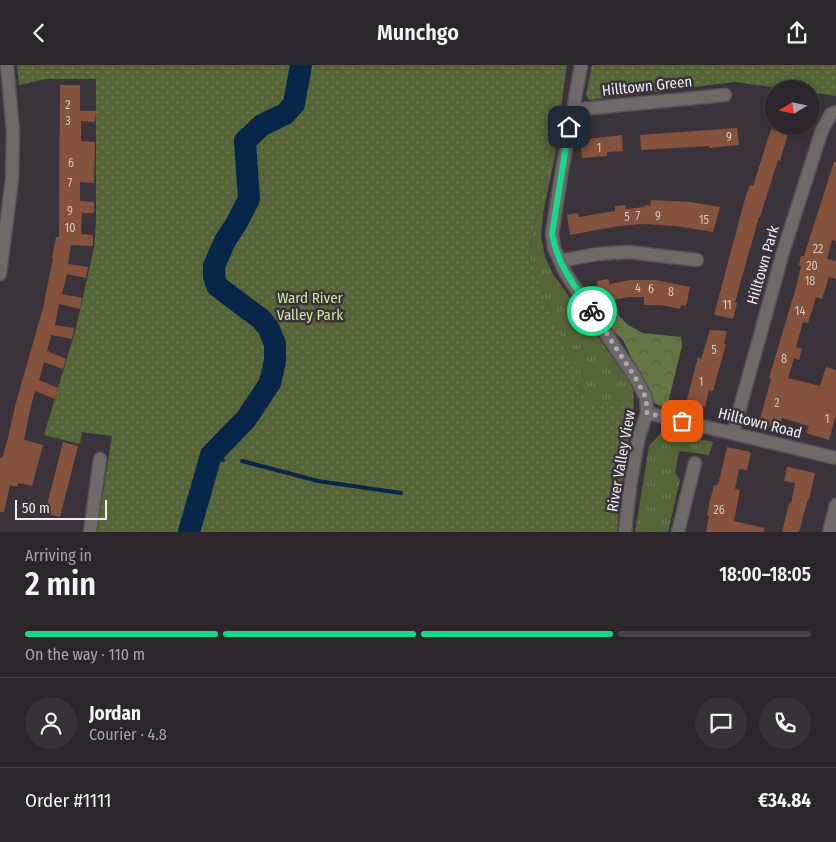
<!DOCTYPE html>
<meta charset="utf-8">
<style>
body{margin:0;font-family:"Fira Sans Condensed",sans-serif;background:#383238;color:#f1f3f6;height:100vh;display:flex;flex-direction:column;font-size:19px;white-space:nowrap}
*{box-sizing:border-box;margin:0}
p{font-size:16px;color:#a6a5a9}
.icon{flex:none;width:28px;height:28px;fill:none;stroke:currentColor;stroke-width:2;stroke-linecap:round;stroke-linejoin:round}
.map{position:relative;height:467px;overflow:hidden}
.side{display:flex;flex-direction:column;background:#2c262c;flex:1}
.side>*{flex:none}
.needle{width:32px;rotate:260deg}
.controls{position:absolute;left:765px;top:15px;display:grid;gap:10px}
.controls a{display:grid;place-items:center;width:55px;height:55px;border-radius:50%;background:#2c262c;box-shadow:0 2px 12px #0003,0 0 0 1px #484348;font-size:25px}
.scale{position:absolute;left:15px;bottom:12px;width:92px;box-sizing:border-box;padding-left:5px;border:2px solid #efeaef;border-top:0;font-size:14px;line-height:18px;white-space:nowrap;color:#efeaef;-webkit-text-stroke:4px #3b333b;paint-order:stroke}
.pin{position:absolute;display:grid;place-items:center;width:42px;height:42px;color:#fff;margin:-21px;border-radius:10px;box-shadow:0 2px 8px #0006}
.courier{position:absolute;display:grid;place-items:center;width:50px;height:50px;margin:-25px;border:4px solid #17d989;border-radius:50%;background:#fff;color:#222;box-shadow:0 1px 6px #0007}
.overview em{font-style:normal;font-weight:600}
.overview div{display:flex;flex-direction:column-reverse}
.overview{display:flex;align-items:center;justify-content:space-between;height:85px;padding:0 25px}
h1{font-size:32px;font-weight:600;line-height:38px}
.bar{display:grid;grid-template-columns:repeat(4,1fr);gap:8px 5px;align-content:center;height:60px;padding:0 25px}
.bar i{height:6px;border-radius:4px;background:#484348}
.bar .on{background:#17d989}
.bar p{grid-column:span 4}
.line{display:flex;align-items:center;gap:12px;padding:0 25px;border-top:1px solid #484348}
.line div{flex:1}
.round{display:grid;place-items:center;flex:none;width:52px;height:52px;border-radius:26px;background:#383238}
header{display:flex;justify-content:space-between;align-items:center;height:65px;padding:0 25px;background:#2c262c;font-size:22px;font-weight:600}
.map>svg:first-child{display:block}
.grass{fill:url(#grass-tufts)}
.forest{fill:url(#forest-crowns)}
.park{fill:url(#park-dots)}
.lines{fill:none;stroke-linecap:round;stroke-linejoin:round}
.stream{stroke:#072649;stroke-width:4}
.river{stroke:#072649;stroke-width:22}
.building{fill:#85533d}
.minor-casing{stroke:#585058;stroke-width:15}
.minor{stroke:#70696a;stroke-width:12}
.done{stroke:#b0aab0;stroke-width:5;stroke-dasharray:0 9}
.route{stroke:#17d989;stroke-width:6}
.labels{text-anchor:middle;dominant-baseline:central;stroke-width:5;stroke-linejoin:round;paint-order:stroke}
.number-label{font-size:12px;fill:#d4c4c2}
.street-label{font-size:15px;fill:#efeaef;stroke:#3b333b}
.park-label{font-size:15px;fill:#cbe699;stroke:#3b333b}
</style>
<header><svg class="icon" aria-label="back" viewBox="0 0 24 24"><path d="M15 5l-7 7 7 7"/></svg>Munchgo<svg class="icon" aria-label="share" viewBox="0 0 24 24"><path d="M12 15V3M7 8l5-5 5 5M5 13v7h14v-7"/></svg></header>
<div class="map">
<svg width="836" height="467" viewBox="0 0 836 467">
<defs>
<pattern id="grass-tufts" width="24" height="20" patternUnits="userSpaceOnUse" patternTransform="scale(1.25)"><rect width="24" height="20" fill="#556538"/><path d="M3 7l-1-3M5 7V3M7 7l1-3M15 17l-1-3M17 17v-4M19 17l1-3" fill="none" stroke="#6e7b55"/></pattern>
<pattern id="forest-crowns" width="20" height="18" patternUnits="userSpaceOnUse" patternTransform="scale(1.25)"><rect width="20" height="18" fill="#647644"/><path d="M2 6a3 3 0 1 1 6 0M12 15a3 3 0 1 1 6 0" fill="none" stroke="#565e46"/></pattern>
<pattern id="park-dots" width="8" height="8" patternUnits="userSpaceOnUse" patternTransform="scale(1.25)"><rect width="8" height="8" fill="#556538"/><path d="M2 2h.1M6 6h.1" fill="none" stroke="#6e7b55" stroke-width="1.8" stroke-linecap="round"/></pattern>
</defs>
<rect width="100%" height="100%" fill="#3b333b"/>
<path class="grass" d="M563,29l-8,62 -12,57 -2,23 4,21 8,17 72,101 8,14 1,14h-47l-59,-148z
M662,367l51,10 -4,13 -30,-4 -4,22 5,7 -12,52h-33l14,-86z"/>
<path class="forest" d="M592,236l16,3 20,21 15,8 38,4 1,9 -15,61 -6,-1 -7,-3 -11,-26 -12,-20 -8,-17 -15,-15z"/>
<path class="park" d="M17,0h550l-4,29 -35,161 59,148h47l-13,86 -4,43h-520l15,-96 -30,-4 -2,12 -36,-9 32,-107 18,-80 2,-25v-144h-50l-27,6z
M592,0h244v31l-25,-4v-3h-24l-52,-7 -146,18 -3,-5z"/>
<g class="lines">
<path class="stream" d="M211,390l12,5
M242,396l76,20 83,12"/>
<path class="river" d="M189,467l22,-77 35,-36 24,-36 5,-22v-17l-6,-15 -8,-10 -44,-33 -3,-9v-11l11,-25 11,-17 13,-25 -4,-58 17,-16 23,-11 9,-10 7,-39"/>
</g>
<path class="building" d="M60,20h20v26h16l-1,11 -14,-1v20l14,1 -1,41 -14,-1v19l14,1v11h-12l-1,21 12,1v11l-22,-1 -3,19 20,3 -2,11 -19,-4 -5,20 20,4 -2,11 -21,-5 -4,21 19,3 -2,11 -21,-4 -4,16 19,8 -3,10 -19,-7 -5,18 19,8 -3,11 -20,-8 -5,19 -6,30 19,5 -11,41 -14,-3 -1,4 -7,-2 -6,27h-4v-54h2l5,-16 8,-36 28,-98 10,-50h-1l4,-21h3z
M737,63l2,17 -30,3v-2l-68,4 -1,-15z
M771,64l17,5 -8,27 -2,-1 -18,57h-1l-24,85 2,1 -4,16 -19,-4 32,-120 4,-10 3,1z
M622,70l1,16 -16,1v4l-25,2 -2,-18z
M834,97h2v79l-4,-1 -5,19 9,2v18l-7,-2 -7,22 -6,-2 -8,26 -5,-1 -7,25 6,2 -3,11 -5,-2 -6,20 32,8 6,-19 10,3v45l-7,25 -23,-7 3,-7 -27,-8 -3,11 -20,-6 12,-44 -2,-1 28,-94 4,-18 -2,-1 2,-9h3z
M651,135l39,2 30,5 -7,25 -37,-6 -31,-2 -26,2 -49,9 -3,-20 11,-2 1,4 36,-6v-5l11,-1v4l19,-2v-2l5,1z
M608,214l2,5 20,-4h26l34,7 -4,19 -5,-1 -1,4 -19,-4h-17v-8h-15l-16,3 -1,-3 -11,3 -4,-19z
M710,265l17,1 -3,13h2l-13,47 -4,-1 -4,17 -19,-4 12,-46 3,2z
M63,377l15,4 -18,71 -15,-4z
M727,382l24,5 -4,18 -8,-1 -4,20 5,1 -6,31 30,7v4h-58l3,-16 -2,-1 2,-10 5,-20h4z
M787,402l28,6 -6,27 -1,-1 -9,33h-17l7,-29 2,1 4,-21 -11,-2z"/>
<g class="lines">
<g class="minor-casing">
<path id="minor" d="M581,0l-20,111 -9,58 2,14 12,26 69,103 11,21 1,15 -8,23 -9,51 -5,45
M572,45l153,-15
M560,196l37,-7 31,-2 69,8
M0,209l12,-95 1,-47 -6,-67
M647,348l189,45
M733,368l50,-181 39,-122 9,-16 5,-2
M90,467l10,-73
M678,467l17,-69
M829,467l7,-27"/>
</g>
<use href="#minor" class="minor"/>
</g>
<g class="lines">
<path class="done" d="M592,246l43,66 11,21 1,15 35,8"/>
<path class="route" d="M569,62l-17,107c5,30 23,53 40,77"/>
</g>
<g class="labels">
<g class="number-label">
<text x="68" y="40">2</text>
<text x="68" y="56">3</text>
<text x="729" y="72">9</text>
<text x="599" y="83">1</text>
<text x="71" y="98">6</text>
<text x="70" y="118">7</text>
<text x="70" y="146">9</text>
<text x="638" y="151">7</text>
<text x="658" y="151">9</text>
<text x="627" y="152">5</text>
<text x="704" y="155">15</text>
<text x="70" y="163">10</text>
<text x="818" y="184">22</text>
<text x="812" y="201">20</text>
<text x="810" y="216">18</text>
<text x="638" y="223">4</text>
<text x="651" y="224">6</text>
<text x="671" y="227">8</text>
<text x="727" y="240">11</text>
<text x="800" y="246">14</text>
<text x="714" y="285">5</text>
<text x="784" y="294">8</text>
<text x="701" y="317">1</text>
<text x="777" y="338">2</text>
<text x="827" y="354">1</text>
<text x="719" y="445">26</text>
</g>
<g class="street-label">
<text transform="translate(647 21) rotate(-6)">Hilltown Green</text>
<text transform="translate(763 200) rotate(-74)">Hilltown Park</text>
<text transform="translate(760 358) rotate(14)">Hilltown Road</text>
<text transform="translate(621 396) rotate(-80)">River Valley View</text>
</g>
<g class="park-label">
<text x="310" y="233">Ward River<tspan x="310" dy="17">Valley Park</tspan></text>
</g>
</g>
</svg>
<div class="controls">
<a><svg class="needle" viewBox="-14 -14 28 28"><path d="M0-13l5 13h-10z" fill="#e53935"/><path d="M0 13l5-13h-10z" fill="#a6a5a9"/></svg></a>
</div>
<div class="scale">50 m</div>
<div class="pin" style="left:682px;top:356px;background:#ea580c"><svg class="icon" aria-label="bag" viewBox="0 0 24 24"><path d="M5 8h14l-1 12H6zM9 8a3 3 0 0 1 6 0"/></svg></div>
<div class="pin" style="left:569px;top:62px;background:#1f2937"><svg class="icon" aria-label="home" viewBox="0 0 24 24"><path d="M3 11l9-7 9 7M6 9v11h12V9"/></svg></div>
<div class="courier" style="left:592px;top:246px"><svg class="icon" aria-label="bike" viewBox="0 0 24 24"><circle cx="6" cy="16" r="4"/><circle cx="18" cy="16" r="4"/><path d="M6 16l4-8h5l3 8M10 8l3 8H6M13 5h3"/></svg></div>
</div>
<section class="side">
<div class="overview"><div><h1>2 min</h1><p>Arriving in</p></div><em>18:00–18:05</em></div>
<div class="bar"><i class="on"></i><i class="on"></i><i class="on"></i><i></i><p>On the way · 110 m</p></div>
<div class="line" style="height:90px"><a class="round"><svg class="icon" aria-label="person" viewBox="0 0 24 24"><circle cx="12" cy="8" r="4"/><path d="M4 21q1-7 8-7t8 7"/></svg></a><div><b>Jordan</b><p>Courier · 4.8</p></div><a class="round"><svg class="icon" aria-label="chat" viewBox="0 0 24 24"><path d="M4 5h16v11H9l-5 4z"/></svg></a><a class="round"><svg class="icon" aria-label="phone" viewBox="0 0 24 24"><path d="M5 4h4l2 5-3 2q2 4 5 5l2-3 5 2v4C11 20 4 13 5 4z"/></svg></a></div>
<div class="line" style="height:65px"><div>Order #1111</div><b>€34.84</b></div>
</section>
